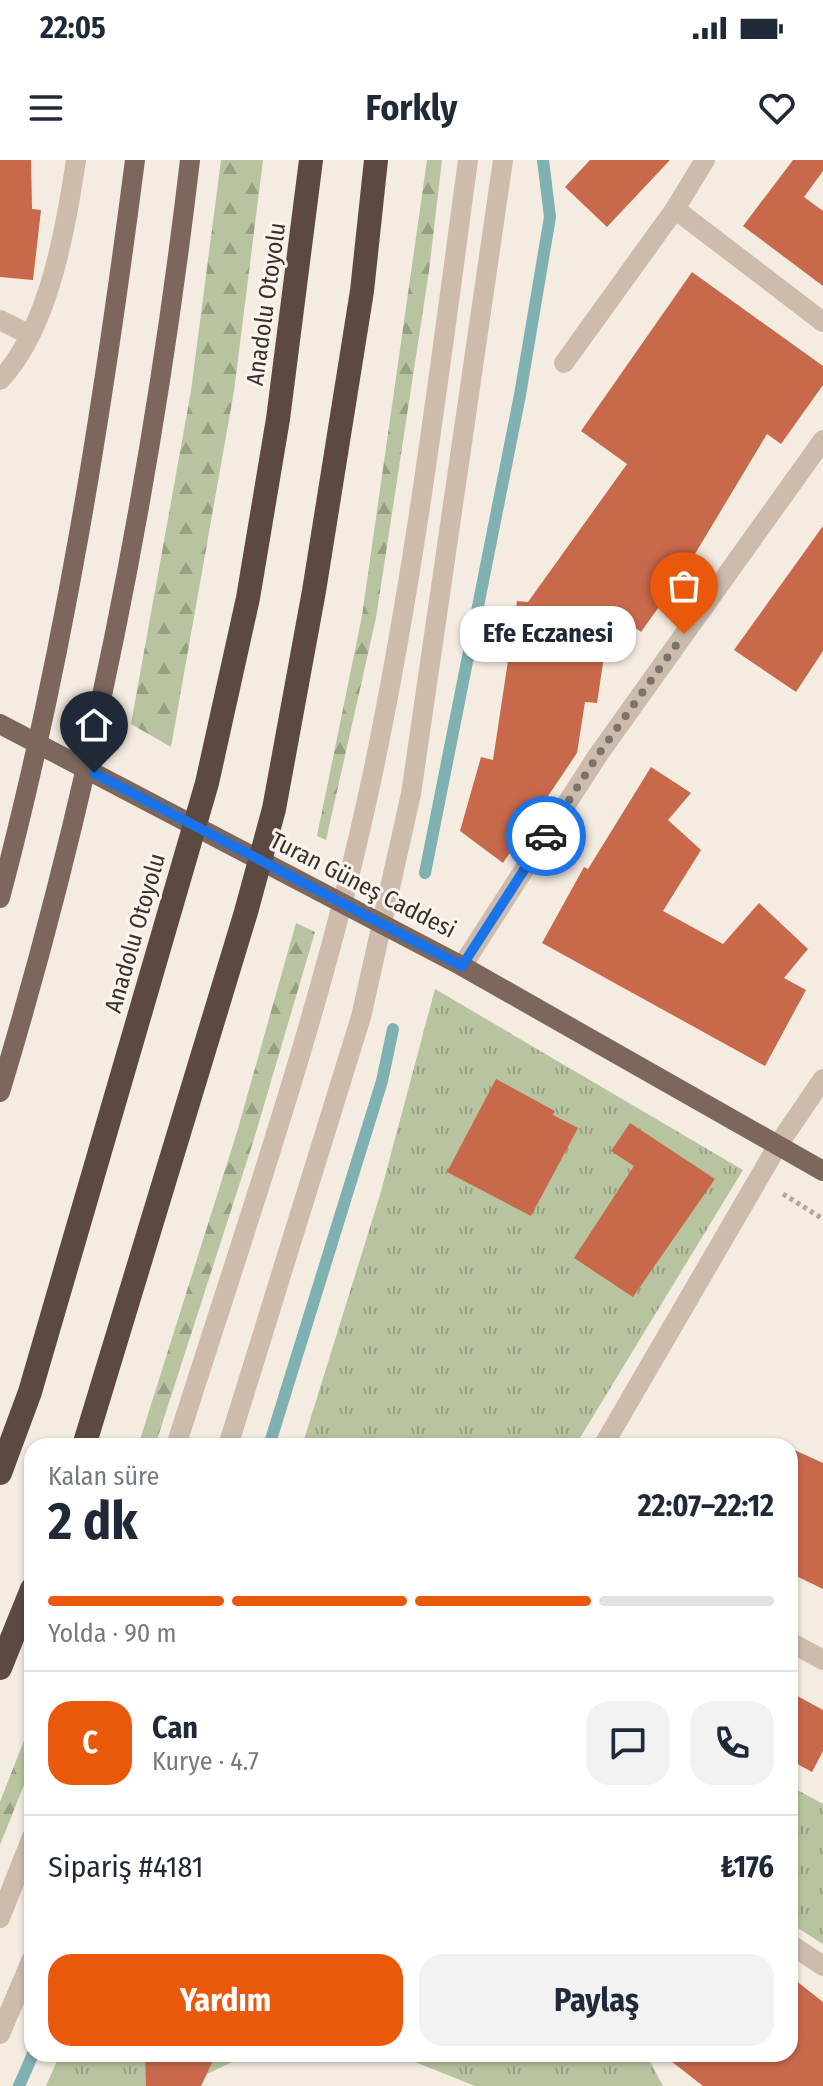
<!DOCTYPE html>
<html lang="tr">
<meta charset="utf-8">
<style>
body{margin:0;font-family:"Fira Sans Condensed",sans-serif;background:#f2f2f3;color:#1f2937;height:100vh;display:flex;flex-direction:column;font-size:30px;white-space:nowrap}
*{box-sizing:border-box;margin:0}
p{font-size:26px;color:#747a83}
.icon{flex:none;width:44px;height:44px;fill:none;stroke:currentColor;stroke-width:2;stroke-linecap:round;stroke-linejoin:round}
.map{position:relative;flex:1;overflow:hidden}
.sheet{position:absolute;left:24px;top:1278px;width:774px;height:624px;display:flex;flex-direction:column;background:#fff;border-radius:24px;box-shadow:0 2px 6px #0004}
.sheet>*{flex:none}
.pin{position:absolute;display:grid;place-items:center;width:68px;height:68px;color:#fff;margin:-82px -34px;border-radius:50% 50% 50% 0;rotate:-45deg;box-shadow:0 0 8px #0007}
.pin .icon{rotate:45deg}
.courier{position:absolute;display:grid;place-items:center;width:80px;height:80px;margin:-40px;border:6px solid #1a73e8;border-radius:50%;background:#fff;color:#222;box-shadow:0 2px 10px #0007}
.bubble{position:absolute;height:56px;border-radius:24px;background:#fff;box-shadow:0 2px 6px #0004;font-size:26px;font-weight:700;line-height:56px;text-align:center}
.overview em{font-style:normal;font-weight:700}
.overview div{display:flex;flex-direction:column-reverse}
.overview{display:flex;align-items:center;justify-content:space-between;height:136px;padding:0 24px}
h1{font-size:52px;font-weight:700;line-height:60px}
.bar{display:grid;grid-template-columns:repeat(4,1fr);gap:12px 8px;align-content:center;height:96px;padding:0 24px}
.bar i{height:10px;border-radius:6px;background:#e0e1e3}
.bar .active{background:#ea580c}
.bar p{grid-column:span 4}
.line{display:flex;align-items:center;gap:20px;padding:0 24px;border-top:2px solid #e0e1e3}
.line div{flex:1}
.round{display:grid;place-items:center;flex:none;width:84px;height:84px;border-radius:24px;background:#f2f2f3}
.button{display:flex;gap:16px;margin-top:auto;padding:16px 24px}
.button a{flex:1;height:92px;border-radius:24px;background:#ea580c;color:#fff;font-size:32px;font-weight:700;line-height:92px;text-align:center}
.button a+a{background:#f2f2f3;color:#1f2937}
.status{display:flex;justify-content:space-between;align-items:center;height:56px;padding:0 40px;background:#fff;direction:ltr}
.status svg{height:22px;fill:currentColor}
header{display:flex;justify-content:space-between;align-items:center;height:104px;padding:0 24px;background:#fff;font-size:36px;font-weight:700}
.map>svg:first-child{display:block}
.grass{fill:url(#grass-tufts)}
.forest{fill:url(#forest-firs)}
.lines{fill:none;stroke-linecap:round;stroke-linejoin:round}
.stream{stroke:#7fb0b2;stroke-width:12}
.building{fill:#c8694b}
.path{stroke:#b9a596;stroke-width:5;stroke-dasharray:4 4;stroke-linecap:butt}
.minor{stroke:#cdbbac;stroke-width:20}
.major{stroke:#7d675c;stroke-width:20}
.highway{stroke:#5c4a42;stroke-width:24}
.done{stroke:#7c716b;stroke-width:8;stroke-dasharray:0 14.4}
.route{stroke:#1a73e8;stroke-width:10}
.labels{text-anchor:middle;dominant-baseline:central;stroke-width:6;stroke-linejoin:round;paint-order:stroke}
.street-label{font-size:24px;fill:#3b302b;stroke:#fbf5ee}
</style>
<div class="status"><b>22:05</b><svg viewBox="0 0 49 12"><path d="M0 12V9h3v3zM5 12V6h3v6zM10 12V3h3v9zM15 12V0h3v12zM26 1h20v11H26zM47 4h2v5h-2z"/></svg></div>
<header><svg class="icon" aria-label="menu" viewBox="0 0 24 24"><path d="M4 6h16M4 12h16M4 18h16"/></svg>Forkly<svg class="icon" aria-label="heart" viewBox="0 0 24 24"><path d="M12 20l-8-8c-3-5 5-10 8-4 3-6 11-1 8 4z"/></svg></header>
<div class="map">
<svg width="823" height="1926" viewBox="0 0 823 1926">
<defs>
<pattern id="grass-tufts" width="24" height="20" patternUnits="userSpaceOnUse" patternTransform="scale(2)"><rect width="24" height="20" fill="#b8c4a0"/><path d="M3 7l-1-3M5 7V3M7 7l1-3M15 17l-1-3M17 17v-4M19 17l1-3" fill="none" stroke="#97a083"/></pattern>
<pattern id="forest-firs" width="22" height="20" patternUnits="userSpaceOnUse" patternTransform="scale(2)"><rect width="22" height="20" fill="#b8c4a0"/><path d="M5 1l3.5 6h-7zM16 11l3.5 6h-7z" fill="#97a083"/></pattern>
</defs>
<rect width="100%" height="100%" fill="#f4ebe1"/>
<path class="grass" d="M435,829l308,181 -168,276h-273l78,-251z
M790,1626l33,18v140l-33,-21z
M60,1894h189l-42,20 -6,12h-155z
M395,1894h251l17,32h-188z"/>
<path class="forest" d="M221,0h42l-29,231 -63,356 -40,-23 60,-333z
M427,0h15l-13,111 -53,347 -50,222 -9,-4 45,-220z
M296,763l19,9 -61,207 -99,307h-17l99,-314z
M32,1560v45l-32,80v-43z"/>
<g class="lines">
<path class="stream" d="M425,713l95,-478 30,-178 -7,-57
M269,1286l113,-365 11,-52
M19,1926l14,-32"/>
</g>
<path class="building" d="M0,0h31l1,49 9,1 -8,70 -33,-3z
M590,0h80l-63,67 -42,-40z
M793,0h30v11l-19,26 19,14v75l-80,-60z
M692,112l131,94v19l-42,59 -14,-10 -81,135 -45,63 -30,-22 -14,93 -12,-1 -8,51 -74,110 -43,-32 21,-74 12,3 24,-159 11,1 99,-138 -46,-33z
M823,366v125l-27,41 -62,-42z
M651,607l40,26 -23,27 33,30 -38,61 60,33 36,-41 49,46 -24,29 22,12 -41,76 -223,-123 42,-76 4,2z
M496,919l59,32 -2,4 25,13 -47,88 -84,-44z
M630,963l85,56 -82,118 -59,-39 60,-92 -23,-15z
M790,1288l33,15v126l-33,-16z
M790,1532l33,18v41l-11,21 -22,-12z
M790,1816l33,26v84h-120l-41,-32h128z
M145,1894h71l-15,32h-55z"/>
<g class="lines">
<path class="path" d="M783,1034l40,25"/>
<path class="minor" d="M705,0l-30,49 148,113
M0,160l30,15
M564,203l111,-154
M0,220c49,-51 66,-153 76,-220
M462,806l136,-211 225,-315
M176,1286c70,-221 148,-442 196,-669 43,-204 68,-411 96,-617
M228,1286l133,-429 50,-223 92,-634
M603,1286l175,-301 45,-66
M790,1482l33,18
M0,1758l32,-81
M790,1784l33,22
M0,1874l32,-75"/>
<path class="major" d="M0,564l462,242 361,205
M0,738c64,-242 103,-490 135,-738
M0,932c92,-304 153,-617 190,-932"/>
<path class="highway" d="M84,1286l162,-534 28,-103 40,-218 48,-300 14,-131
M0,1313l30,-81 177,-609 41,-185 30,-179 33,-259
M0,1508l32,-79"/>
</g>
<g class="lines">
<path class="done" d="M546,676l52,-81 86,-121"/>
<path class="route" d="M94,613l368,193 84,-130"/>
</g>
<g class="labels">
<g class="street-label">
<text transform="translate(266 144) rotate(-82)">Anadolu Otoyolu</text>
<text transform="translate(363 725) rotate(27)">Turan Güneş Caddesi</text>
<text transform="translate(135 773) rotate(-74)">Anadolu Otoyolu</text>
</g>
</g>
</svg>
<div class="pin" style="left:684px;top:474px;background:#ea580c"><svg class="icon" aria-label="bag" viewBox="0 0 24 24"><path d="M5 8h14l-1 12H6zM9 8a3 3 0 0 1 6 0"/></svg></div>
<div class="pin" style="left:94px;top:613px;background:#1f2937"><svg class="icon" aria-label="home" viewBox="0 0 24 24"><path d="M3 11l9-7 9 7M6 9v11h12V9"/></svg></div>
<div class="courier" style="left:546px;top:676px"><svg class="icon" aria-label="car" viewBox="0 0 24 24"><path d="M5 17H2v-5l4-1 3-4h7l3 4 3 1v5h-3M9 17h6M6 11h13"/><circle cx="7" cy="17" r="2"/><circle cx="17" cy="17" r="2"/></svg></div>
<div class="bubble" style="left:460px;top:446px;width:176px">Efe Eczanesi</div>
<section class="sheet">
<div class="overview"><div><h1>2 dk</h1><p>Kalan süre</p></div><em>22:07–22:12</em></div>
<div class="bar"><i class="active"></i><i class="active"></i><i class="active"></i><i></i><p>Yolda · 90 m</p></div>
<div class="line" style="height:144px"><b class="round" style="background:#ea580c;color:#fff">C</b><div><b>Can</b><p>Kurye · 4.7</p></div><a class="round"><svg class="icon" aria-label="chat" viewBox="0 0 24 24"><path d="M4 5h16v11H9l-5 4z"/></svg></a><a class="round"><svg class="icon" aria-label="phone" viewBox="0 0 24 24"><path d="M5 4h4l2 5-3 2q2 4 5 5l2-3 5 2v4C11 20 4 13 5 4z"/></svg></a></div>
<div class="line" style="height:104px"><div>Sipariş #4181</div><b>₺176</b></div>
<div class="button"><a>Yardım</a><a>Paylaş</a></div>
</section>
</div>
